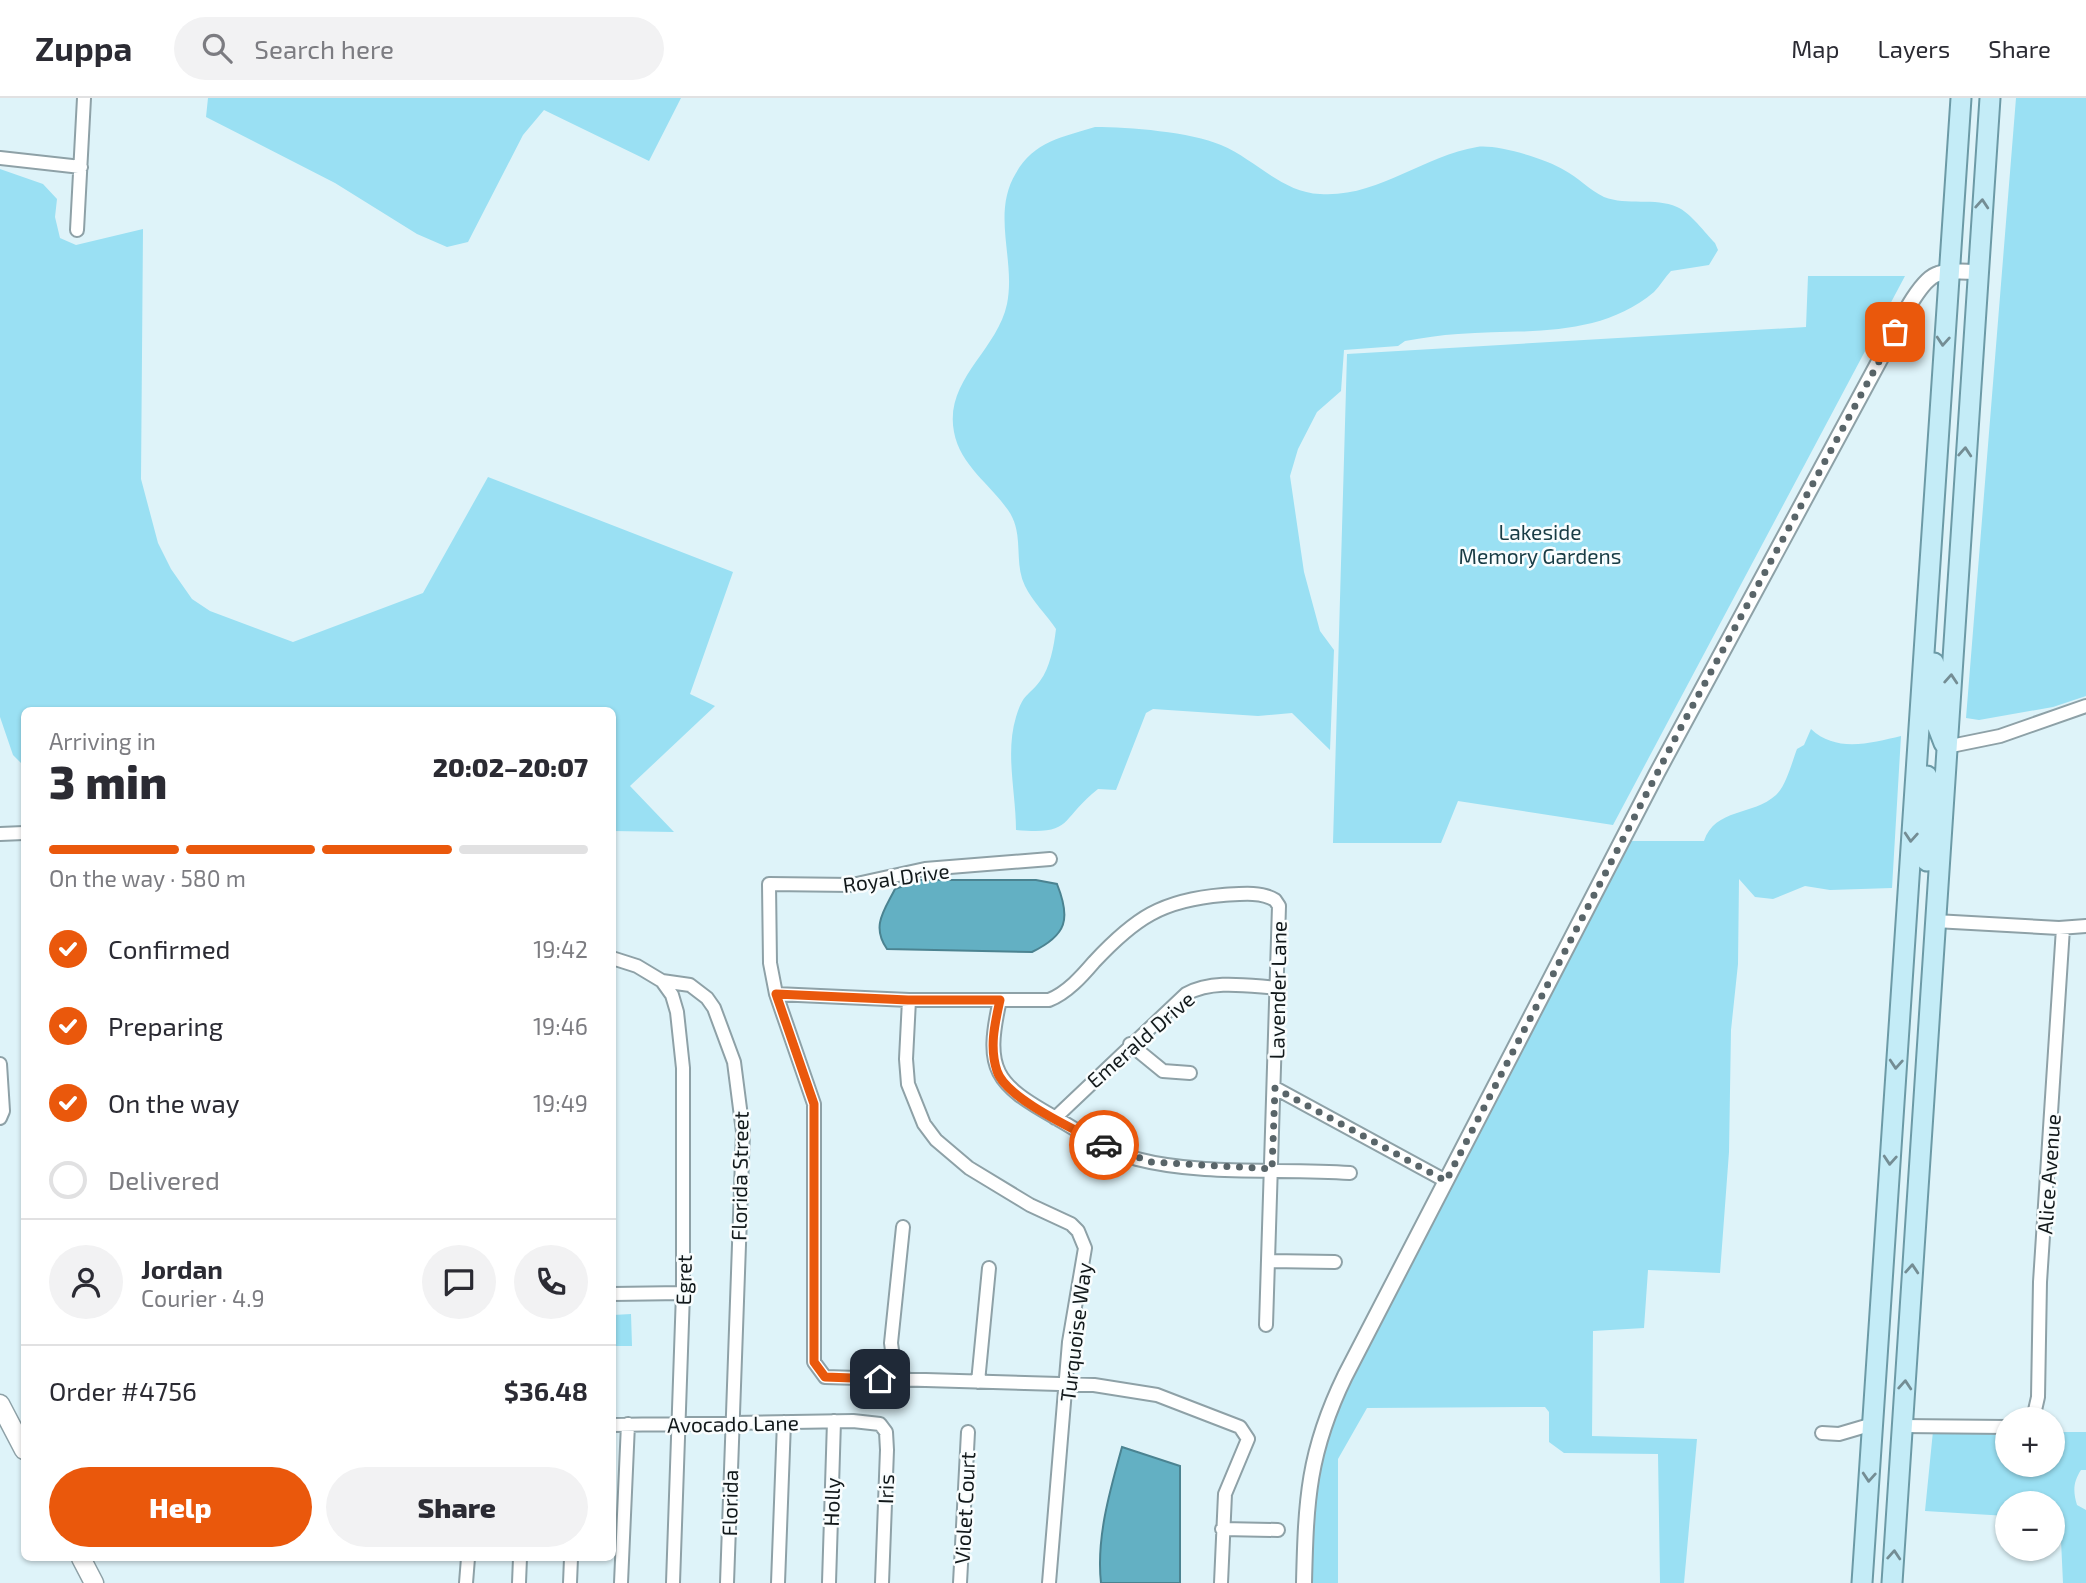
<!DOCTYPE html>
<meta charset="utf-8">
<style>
body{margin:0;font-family:"Exo 2",sans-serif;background:#f2f2f3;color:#2b2b33;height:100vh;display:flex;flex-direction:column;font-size:26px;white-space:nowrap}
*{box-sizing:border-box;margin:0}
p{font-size:23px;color:#7c7c81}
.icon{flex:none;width:38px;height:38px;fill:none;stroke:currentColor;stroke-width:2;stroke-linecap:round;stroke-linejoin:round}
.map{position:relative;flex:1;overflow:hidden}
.panel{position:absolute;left:21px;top:609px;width:595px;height:854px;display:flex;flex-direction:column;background:#fff;border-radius:10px;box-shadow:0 2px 5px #0004}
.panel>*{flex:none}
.buttons{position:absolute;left:1995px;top:1309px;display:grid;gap:14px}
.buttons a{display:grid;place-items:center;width:70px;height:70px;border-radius:50%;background:#fff;box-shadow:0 2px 5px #0004;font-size:35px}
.pin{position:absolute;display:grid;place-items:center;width:60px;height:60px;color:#fff;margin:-30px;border-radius:14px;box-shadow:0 4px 10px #0006}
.courier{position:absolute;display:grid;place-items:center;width:70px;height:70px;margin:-35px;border:5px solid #ea580c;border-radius:50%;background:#fff;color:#222;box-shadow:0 2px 9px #0007}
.head em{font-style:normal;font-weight:800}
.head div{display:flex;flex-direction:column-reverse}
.head{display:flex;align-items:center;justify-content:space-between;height:119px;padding:0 28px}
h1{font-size:46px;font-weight:800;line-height:52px}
.bar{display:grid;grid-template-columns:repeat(4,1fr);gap:10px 7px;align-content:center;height:84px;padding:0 28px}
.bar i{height:9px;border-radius:5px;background:#e1e1e2}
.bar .on{background:#ea580c}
.bar p{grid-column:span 4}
.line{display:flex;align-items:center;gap:18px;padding:0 28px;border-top:2px solid #e1e1e2}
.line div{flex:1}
.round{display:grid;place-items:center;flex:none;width:74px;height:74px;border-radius:37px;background:#f2f2f3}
ol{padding:0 28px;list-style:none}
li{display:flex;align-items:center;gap:21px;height:77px}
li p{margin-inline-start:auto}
li .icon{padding:7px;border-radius:50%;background:#ea580c;color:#fff;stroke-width:4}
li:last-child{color:#7c7c81}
li i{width:38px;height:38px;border:4px solid #e1e1e2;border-radius:50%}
.action{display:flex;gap:14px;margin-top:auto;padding:14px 28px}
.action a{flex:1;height:80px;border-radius:42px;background:#ea580c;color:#fff;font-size:28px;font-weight:800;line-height:80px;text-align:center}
.action a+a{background:#f2f2f3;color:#2b2b33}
header{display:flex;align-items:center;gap:42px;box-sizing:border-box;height:98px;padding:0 35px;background:#fff;border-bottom:2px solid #e1e1e2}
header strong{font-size:33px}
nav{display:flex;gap:38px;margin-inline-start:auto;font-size:24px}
.search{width:490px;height:63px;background:#f2f2f3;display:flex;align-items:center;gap:18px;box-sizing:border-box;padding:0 24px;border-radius:38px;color:#7c7c81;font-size:26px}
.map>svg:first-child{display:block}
.green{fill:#9ae0f3}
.water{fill:#63b0c3;stroke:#4b8391;stroke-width:2}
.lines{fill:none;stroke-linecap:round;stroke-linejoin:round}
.minor-casing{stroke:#8ea1a7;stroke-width:16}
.tertiary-casing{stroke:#8ea1a7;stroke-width:18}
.secondary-casing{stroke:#8ea1a7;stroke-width:21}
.primary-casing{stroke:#6c9aa6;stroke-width:23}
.minor{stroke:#fff;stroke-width:12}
.tertiary{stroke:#fff;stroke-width:14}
.secondary{stroke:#fff;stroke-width:18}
.primary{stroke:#c4ecf7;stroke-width:19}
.oneway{stroke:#748d94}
.done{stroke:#596569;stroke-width:7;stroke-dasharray:0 12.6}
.route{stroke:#ea580c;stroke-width:9}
.labels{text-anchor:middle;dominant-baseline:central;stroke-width:5;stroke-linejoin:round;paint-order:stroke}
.park-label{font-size:21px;fill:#183c45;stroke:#f9fdfe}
.street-label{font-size:21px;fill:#12191b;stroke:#f9fdfe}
</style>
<header>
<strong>Zuppa</strong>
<div class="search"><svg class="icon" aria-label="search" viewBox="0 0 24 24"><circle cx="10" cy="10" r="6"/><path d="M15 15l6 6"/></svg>Search here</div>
<nav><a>Map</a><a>Layers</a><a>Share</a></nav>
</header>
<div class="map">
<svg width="2086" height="1485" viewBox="0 0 2086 1485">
<rect width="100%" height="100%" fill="#def3f9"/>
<path class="green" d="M208,0h473l-32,63 -105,-51 -21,25 -55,107 -21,5 -30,-13 -82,-51 -129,-66z
M2016,0h70v598l-33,11 -74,13 -13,-2z
M1095,29c34,0 96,5 126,18 34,14 60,47 99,49 57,4 103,-38 157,-47 20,-3 69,12 87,23 14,7 25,20 40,27 23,9 51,0 73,10 14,6 28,26 38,36l3,7 -9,15 -38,6c-6,6 -11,15 -17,21 -56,47 -129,37 -196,42 -17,1 -35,4 -53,7l-7,5 -54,4 -3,41 -24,21 -19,37 -8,27 14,96 16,59 14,19 -4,100 -38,-37 -34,3 -105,-7 -7,4 -30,77 -18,-1c-40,32 -24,46 -82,41 0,-37 -11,-77 0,-113 8,-25 11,-19 24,-36 10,-13 14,-35 16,-52 -9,-14 -24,-28 -31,-43 -12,-25 0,-52 -17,-76 -18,-26 -48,-45 -54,-78 -10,-52 43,-81 53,-128 9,-44 -16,-90 9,-131 18,-32 47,-36 79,-46z
M0,71l43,15 14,15 -2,18 5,21 16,7 67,-16 -2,250 17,64 13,26 21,30 18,12 83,31 130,-49 65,-116 245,95 -43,122 25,12 -85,80 44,46 -61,-1 -1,-121h-588v56l-11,-11 -13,-38z
M1808,178h97l-292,549 -155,-24 -17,42h-108l14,-489 459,-27z
M1811,631c25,24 60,14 90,7l-9,152 -62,2 -25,-4 -32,13 -18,-2 -16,-18 -1,85 -7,66 -2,122 -9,121 -72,-3 -4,58 -51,3 -1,105 105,3 -13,144h-24l-2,-129 -94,-1 -15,-11v-30l-4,-5 -178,1 -29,51v124h-29l4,-94 18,-72 296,-576h77c11,-33 49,-25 72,-46 10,-9 16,-33 21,-46l7,-4z
M631,1216l1,32h-19v-31z
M1933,1333l74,1v33h46v-33h33v38h-5c-8,12 -8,22 -4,35l9,5v73h-23l-3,-64 -7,-1v-15h-46v13l-82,-5z"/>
<path class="water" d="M920,782h116l21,4c14,35 10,51 -25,68l-145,-3c-16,-23 -3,-38 8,-60z
M1122,1349l58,19v117h-79c-5,-45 9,-93 21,-136z"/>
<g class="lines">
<g class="minor-casing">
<path id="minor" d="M0,60l81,9
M77,132l7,-132
M1946,649l54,-11 86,-30
M0,736l24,-1
M1050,761l-125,10 -73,16 -83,-1 1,79 6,31 38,110v258l11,15 269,8 63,10 83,32 8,12 -23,55 -4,89
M1935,823l124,7 27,-2
M612,860l25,8 25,15 28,4 17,13 7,10 20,54 9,70 -16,451
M662,883l10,14 5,17 6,56v225l-10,290
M776,896l133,6h140c18,-7 33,-24 45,-38 41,-44 68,-62 129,-67 16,-1 38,-4 52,5l4,6 -13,419
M909,902l-3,59 2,25 16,40 12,16 33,28 61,37 41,19 7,7 7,17 -16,94 -20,241
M1000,902c-16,70 -5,84 56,118 26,15 52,33 81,41 65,17 145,9 213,14
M1130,946l33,27 27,2
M0,966l3,47 -3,7
M1275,990l171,93
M1055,1020l131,-124c28,-15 62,-8 93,-6
M903,1129l-12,116 3,22 13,15
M1270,1163l65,1
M612,1196l71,-1
M978,1284l11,-114
M2033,1321l5,-22 2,-115 23,-354
M612,1327l241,-4 27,3 6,8 1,18 -5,133
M1902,1328l105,1
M1822,1335l17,1 34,-10
M1222,1431l56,1
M466,1485l2,-25
M519,1485l1,-25
M570,1485l1,-25
M621,1485l7,-159
M778,1485l6,-161
M829,1485l5,-162
M960,1485l8,-151"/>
</g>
<g class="tertiary-casing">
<path id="tertiary" d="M1304,1485c2,-83 4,-131 41,-207l312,-603 226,-419c11,-19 35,-75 55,-80 12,-4 27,-2 39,-2"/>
</g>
<g class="secondary-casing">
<path id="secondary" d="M0,1306l24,46
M81,1460l13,25"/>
</g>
<g class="primary-casing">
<path id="primary" d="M1934,565v54l10,26
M1927,763v-85
M1862,1485l99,-1485
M1892,1485l98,-1485"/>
</g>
<use href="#minor" class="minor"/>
<use href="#tertiary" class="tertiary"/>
<use href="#secondary" class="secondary"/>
<use href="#primary" class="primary"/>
</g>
<defs><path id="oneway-chevron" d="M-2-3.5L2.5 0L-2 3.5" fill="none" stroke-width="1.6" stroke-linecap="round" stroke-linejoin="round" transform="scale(1.75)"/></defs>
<g class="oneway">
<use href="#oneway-chevron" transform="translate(1982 106) rotate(-86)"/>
<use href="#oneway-chevron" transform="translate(1943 243) rotate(94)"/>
<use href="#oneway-chevron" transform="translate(1965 354) rotate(-86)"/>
<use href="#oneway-chevron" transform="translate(1951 581) rotate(-86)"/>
<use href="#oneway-chevron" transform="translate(1911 739) rotate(94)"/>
<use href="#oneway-chevron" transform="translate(1896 966) rotate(94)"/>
<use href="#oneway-chevron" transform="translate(1890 1062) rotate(94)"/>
<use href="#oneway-chevron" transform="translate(1912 1171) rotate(-86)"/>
<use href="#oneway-chevron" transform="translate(1905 1287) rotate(-86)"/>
<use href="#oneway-chevron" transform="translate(1869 1379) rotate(94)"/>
<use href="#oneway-chevron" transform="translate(1894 1457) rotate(-86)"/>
</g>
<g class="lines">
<path class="done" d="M1104,1047l47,17 121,7 3,-81 171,93 233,-450 216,-399"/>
<path class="route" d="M880,1281l-55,-2 -11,-15v-258l-38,-110 132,6h92c-5,23 -11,47 -3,71 9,28 81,60 107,74"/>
</g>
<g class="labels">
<g class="park-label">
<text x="1540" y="433">Lakeside<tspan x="1540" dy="24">Memory Gardens</tspan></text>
</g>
<g class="street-label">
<text transform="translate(896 779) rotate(-8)">Royal Drive</text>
<text transform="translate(1277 892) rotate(-89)">Lavender Lane</text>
<text transform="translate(1140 941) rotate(-41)">Emerald Drive</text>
<text transform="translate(2048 1076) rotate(-86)">Alice Avenue</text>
<text transform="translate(739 1078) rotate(-89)">Florida Street</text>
<text transform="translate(683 1182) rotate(-89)">Egret</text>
<text transform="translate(1075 1234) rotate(-83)">Turquoise Way</text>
<text transform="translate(733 1325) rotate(-1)">Avocado Lane</text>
<text transform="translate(885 1391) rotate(-88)">Iris</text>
<text transform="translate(831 1404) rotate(-88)">Holly</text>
<text transform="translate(729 1405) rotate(-89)">Florida</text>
<text transform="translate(964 1410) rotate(-87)">Violet Court</text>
</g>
</g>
</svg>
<div class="buttons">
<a>+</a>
<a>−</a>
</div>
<div class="pin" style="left:1895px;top:234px;background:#ea580c"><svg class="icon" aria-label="bag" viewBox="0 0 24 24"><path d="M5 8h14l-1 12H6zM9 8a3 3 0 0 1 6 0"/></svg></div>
<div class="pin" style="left:880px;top:1281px;background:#1f2937"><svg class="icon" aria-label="home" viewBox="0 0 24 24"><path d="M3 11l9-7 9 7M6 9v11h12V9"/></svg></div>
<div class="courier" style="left:1104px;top:1047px"><svg class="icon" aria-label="car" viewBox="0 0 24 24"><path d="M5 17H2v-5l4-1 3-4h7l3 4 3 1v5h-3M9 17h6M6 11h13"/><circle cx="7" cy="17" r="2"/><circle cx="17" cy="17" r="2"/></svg></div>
<section class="panel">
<div class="head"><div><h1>3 min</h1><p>Arriving in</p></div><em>20:02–20:07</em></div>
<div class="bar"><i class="on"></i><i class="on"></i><i class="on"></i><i></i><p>On the way · 580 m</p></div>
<ol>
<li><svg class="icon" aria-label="check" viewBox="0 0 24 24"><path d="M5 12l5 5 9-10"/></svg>Confirmed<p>19:42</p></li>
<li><svg class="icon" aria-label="check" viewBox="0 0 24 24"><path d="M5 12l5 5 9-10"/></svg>Preparing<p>19:46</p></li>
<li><svg class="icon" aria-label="check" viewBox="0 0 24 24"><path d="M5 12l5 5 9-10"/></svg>On the way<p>19:49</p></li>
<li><i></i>Delivered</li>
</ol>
<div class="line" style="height:126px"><a class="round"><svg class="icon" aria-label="person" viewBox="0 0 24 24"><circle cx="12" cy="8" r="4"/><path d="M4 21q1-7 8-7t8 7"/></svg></a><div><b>Jordan</b><p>Courier · 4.9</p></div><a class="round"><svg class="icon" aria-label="chat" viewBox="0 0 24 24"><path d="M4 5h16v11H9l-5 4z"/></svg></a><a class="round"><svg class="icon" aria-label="phone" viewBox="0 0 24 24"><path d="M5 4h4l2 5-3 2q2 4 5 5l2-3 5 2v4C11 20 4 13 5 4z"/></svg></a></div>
<div class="line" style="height:91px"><div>Order #4756</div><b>$36.48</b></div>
<div class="action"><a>Help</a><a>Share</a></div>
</section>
</div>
